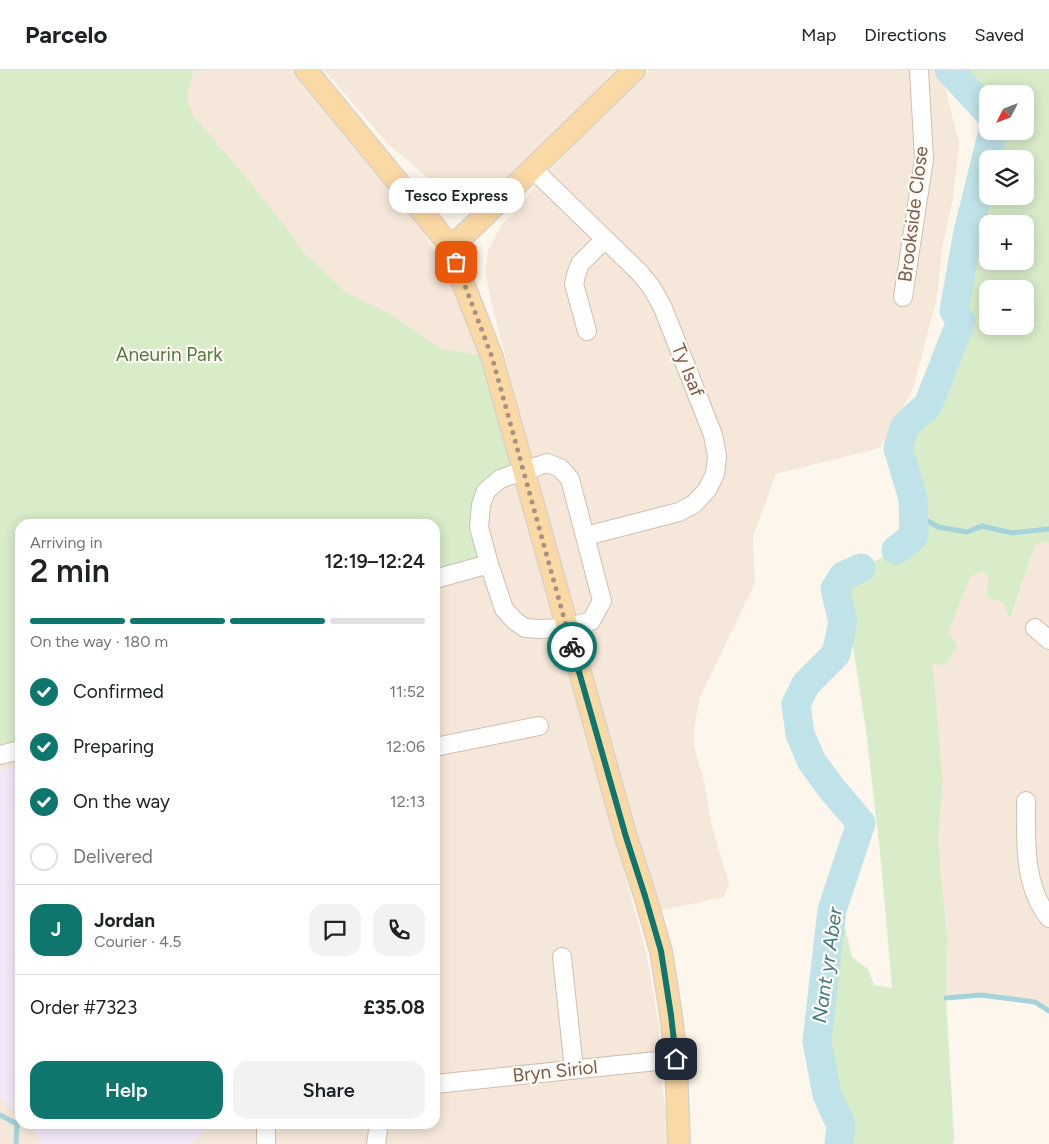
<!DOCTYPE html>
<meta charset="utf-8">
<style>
body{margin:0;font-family:Figtree,sans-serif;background:#f2f2f2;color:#202124;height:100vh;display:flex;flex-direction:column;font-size:19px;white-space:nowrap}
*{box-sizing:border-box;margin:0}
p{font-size:16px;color:#757577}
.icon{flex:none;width:28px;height:28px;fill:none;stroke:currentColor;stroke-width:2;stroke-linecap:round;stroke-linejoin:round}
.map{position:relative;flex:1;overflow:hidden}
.panel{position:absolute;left:15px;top:449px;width:425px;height:610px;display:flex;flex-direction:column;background:#fff;border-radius:15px;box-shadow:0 2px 12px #0003}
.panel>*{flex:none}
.needle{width:32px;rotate:228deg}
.fabs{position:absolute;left:979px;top:15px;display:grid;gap:10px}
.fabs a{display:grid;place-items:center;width:55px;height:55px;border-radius:10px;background:#fff;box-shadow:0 2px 12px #0003;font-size:25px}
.pin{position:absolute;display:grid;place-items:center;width:42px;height:42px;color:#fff;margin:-21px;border-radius:10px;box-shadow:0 2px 8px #0006}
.courier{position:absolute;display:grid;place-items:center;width:50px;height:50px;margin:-25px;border:4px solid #0f766e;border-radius:50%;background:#fff;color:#222;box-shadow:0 1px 6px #0007}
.bubble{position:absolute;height:35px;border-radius:15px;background:#fff;box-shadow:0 2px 12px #0003;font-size:16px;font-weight:600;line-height:35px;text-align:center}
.head em{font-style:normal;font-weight:600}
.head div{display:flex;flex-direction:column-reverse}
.head{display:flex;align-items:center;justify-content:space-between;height:85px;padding:0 15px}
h1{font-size:32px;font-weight:600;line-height:38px}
.bar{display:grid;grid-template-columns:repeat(4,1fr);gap:8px 5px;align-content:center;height:60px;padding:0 15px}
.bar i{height:6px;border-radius:4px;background:#e0e0e0}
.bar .selected{background:#0f766e}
.bar p{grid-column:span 4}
.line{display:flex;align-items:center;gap:12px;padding:0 15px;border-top:1px solid #e0e0e0}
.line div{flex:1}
.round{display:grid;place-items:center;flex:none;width:52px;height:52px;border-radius:15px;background:#f2f2f2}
ol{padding:0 15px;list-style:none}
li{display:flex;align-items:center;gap:15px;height:55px}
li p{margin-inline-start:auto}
li .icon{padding:5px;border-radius:50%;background:#0f766e;color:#fff;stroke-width:4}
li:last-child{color:#757577}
li i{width:28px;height:28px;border:2px solid #e0e0e0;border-radius:50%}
.action{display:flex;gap:10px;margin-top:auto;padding:10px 15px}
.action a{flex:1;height:58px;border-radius:15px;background:#0f766e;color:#fff;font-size:20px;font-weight:600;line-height:58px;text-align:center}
.action a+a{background:#f2f2f2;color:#202124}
header{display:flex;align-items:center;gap:30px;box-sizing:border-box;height:70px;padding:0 25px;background:#fff;border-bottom:1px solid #e0e0e0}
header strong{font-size:24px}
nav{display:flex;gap:28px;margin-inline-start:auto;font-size:18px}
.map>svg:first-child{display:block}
.residential{fill:#f5e8da;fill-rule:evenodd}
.education{fill:#f3e8fa}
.green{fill:#d8ecc9;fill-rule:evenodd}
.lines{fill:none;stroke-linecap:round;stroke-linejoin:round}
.stream{stroke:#a5d3da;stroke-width:5}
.river{stroke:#bfe3e8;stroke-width:29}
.minor-casing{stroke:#d1beb0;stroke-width:20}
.major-casing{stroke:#dad1cd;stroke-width:24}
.minor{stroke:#fff;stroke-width:18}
.major{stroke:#fbd9a5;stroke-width:21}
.done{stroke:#a89285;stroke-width:5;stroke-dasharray:0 9}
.route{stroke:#0f766e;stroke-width:6}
.labels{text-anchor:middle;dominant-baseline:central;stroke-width:4.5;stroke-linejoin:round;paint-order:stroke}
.street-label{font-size:19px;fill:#7a5c4d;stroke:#fffaf3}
.park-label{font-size:19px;fill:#537a41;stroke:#fffaf3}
.water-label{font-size:20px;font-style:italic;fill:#437c86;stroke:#fffaf3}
</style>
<header>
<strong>Parcelo</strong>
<nav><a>Map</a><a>Directions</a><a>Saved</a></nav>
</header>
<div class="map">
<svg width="1049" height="1074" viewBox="0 0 1049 1074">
<rect width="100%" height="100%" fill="#fdf6ec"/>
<path class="residential" d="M0,0h293l74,85 57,78 36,61 17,49 48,166 68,251 12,42 41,150 13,74 3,58 9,60h-671zM20,454h415v600h-415z
M324,0h296l-12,14 -61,54 -34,36 -33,26 -12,-1 -32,-14 -48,-41z
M649,0h292l7,30 11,42 -6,57 -11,49 -5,49 -24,92 -33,59 -104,26 -23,62 2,47 -55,114 -6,32v18l10,34 7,42 18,60 -5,14 -66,14 -27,-99 -20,-65 -49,-173 -69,-265 -8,-37 3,-22 14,-26 17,-15 14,-21 39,-41z
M1043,472l6,1v468l-14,-9 -23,-3 -31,-4 -35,3 1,-64 -9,-93 5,-60 -10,-119 12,4 3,-33 22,-56 12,-5 7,4 7,25 7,2 8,16 24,-74z"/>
<path class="education" d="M20,696v350l-20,-19v-327z
M28,1054h184l-21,20h-149l-7,-13z"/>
<path class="green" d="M0,0h194l-7,26 6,19 56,66 42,53 11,17 44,42 46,22 48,34 52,8 32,114 -38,20 3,73 -54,15v-55h-415v226l-20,5z
M949,0h100v473l-6,-1 -8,3 -25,75 -7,-17 -17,-7 3,-20 -7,-4 -12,5 -22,56 10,12 -13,21 -12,-3 10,118 -5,60 9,93 -1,64 8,138 -1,8h-114l2,-19 -14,-30 -10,-54 15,-131 5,-15 15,62 16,12 6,16 18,3 -11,-127 -15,-131 -14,-90 -9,-18 -8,-33 8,-13 19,-8 34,-18 18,-14 -1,-37 -15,-51 7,-22 23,-21 33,-84 -7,-10 14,-79 25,-101h32v-37h-37l-1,18zM988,89h37v37h-37zM988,154h37v37h-37zM988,219h37v37h-37z"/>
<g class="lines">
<path class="stream" d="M914,443l24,14 29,5 15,-6 30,7 37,-4
M946,928l35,-3 31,4 23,3 14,9
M0,1045l17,9 -1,20"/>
<path class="river" d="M949,0l39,42
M896,480l18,-14 -1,-37 -15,-51 7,-22 23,-21 33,-84 -7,-10 14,-79 25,-101
M839,1074l2,-19 -14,-30 -10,-54 15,-131 29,-87 -29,-34 -20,-27 -12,-28 -4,-30 10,-20 30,-30 7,-32 -8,-33 8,-13 18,-8"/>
<g class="minor-casing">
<path id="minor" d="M532,98l108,105 12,15 11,20 50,127 4,21 -2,18 -8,16 -13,14 -15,8 -93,24
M903,227l21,-138 -5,-89
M587,261l-13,-47 2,-9 4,-11 25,-25
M547,393l13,5 10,11 32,122 -11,20 -24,7 -28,1 -14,-1 -10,-7 -11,-12 -15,-45 -10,-37 2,-22 5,-14 14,-12z
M435,509l54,-15
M1035,558l14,12
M435,677l104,-21
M0,685l20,-5
M1026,731c0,40 -3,84 23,117
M562,887l12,112
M435,1014l241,-25
M266,1054v20
M376,1074l3,-20"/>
</g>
<g class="major-casing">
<path id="major" d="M306,0l145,177 10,31 31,79 134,480 19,59 16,55 10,64 5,44 3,85
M451,177l27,-25 156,-152"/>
</g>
<use href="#minor" class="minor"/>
<use href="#major" class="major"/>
</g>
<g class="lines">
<path class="done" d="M456,192l36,95 80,290"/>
<path class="route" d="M572,577l54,190 19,59 16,55 10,64 5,44"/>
</g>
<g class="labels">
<g class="street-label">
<text transform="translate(913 144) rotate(-83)">Brookside Close</text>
<text transform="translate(688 300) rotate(68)">Ty Isaf</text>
<text transform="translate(555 1001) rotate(-6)">Bryn Siriol</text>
</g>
<g class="park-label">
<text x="169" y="284">Aneurin Park</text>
</g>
<g class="water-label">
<text transform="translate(827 895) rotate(-82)">Nant yr Aber</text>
</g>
</g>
</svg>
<div class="fabs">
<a><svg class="needle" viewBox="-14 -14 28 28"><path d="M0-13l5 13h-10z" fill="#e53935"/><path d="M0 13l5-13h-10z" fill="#757577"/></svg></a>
<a><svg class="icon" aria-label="layers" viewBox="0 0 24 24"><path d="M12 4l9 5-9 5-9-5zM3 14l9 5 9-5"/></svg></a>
<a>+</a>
<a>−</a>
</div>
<div class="pin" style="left:456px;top:192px;background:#ea580c"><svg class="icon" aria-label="bag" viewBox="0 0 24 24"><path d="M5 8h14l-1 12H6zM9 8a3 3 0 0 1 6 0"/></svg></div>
<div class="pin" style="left:676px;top:989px;background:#1f2937"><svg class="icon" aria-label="home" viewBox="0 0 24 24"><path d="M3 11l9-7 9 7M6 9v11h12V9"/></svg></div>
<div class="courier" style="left:572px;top:577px"><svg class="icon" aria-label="bike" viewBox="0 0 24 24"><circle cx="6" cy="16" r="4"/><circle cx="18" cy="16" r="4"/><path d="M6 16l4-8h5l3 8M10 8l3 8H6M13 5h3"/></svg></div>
<div class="bubble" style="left:389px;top:108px;width:135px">Tesco Express</div>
<section class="panel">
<div class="head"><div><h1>2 min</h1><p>Arriving in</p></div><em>12:19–12:24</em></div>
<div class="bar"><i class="selected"></i><i class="selected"></i><i class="selected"></i><i></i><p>On the way · 180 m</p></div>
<ol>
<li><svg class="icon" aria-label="check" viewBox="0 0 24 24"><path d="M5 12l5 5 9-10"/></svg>Confirmed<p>11:52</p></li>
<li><svg class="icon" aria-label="check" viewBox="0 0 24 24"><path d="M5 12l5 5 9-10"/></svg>Preparing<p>12:06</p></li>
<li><svg class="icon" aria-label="check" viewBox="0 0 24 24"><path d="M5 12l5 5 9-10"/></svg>On the way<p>12:13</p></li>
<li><i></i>Delivered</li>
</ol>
<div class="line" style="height:90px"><b class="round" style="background:#0f766e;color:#fff">J</b><div><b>Jordan</b><p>Courier · 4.5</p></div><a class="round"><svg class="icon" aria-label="chat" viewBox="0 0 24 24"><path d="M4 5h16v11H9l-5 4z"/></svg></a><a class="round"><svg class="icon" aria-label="phone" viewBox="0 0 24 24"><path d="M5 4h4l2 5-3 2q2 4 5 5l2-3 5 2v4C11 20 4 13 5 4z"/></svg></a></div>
<div class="line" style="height:65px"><div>Order #7323</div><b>£35.08</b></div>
<div class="action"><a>Help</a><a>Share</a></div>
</section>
</div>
